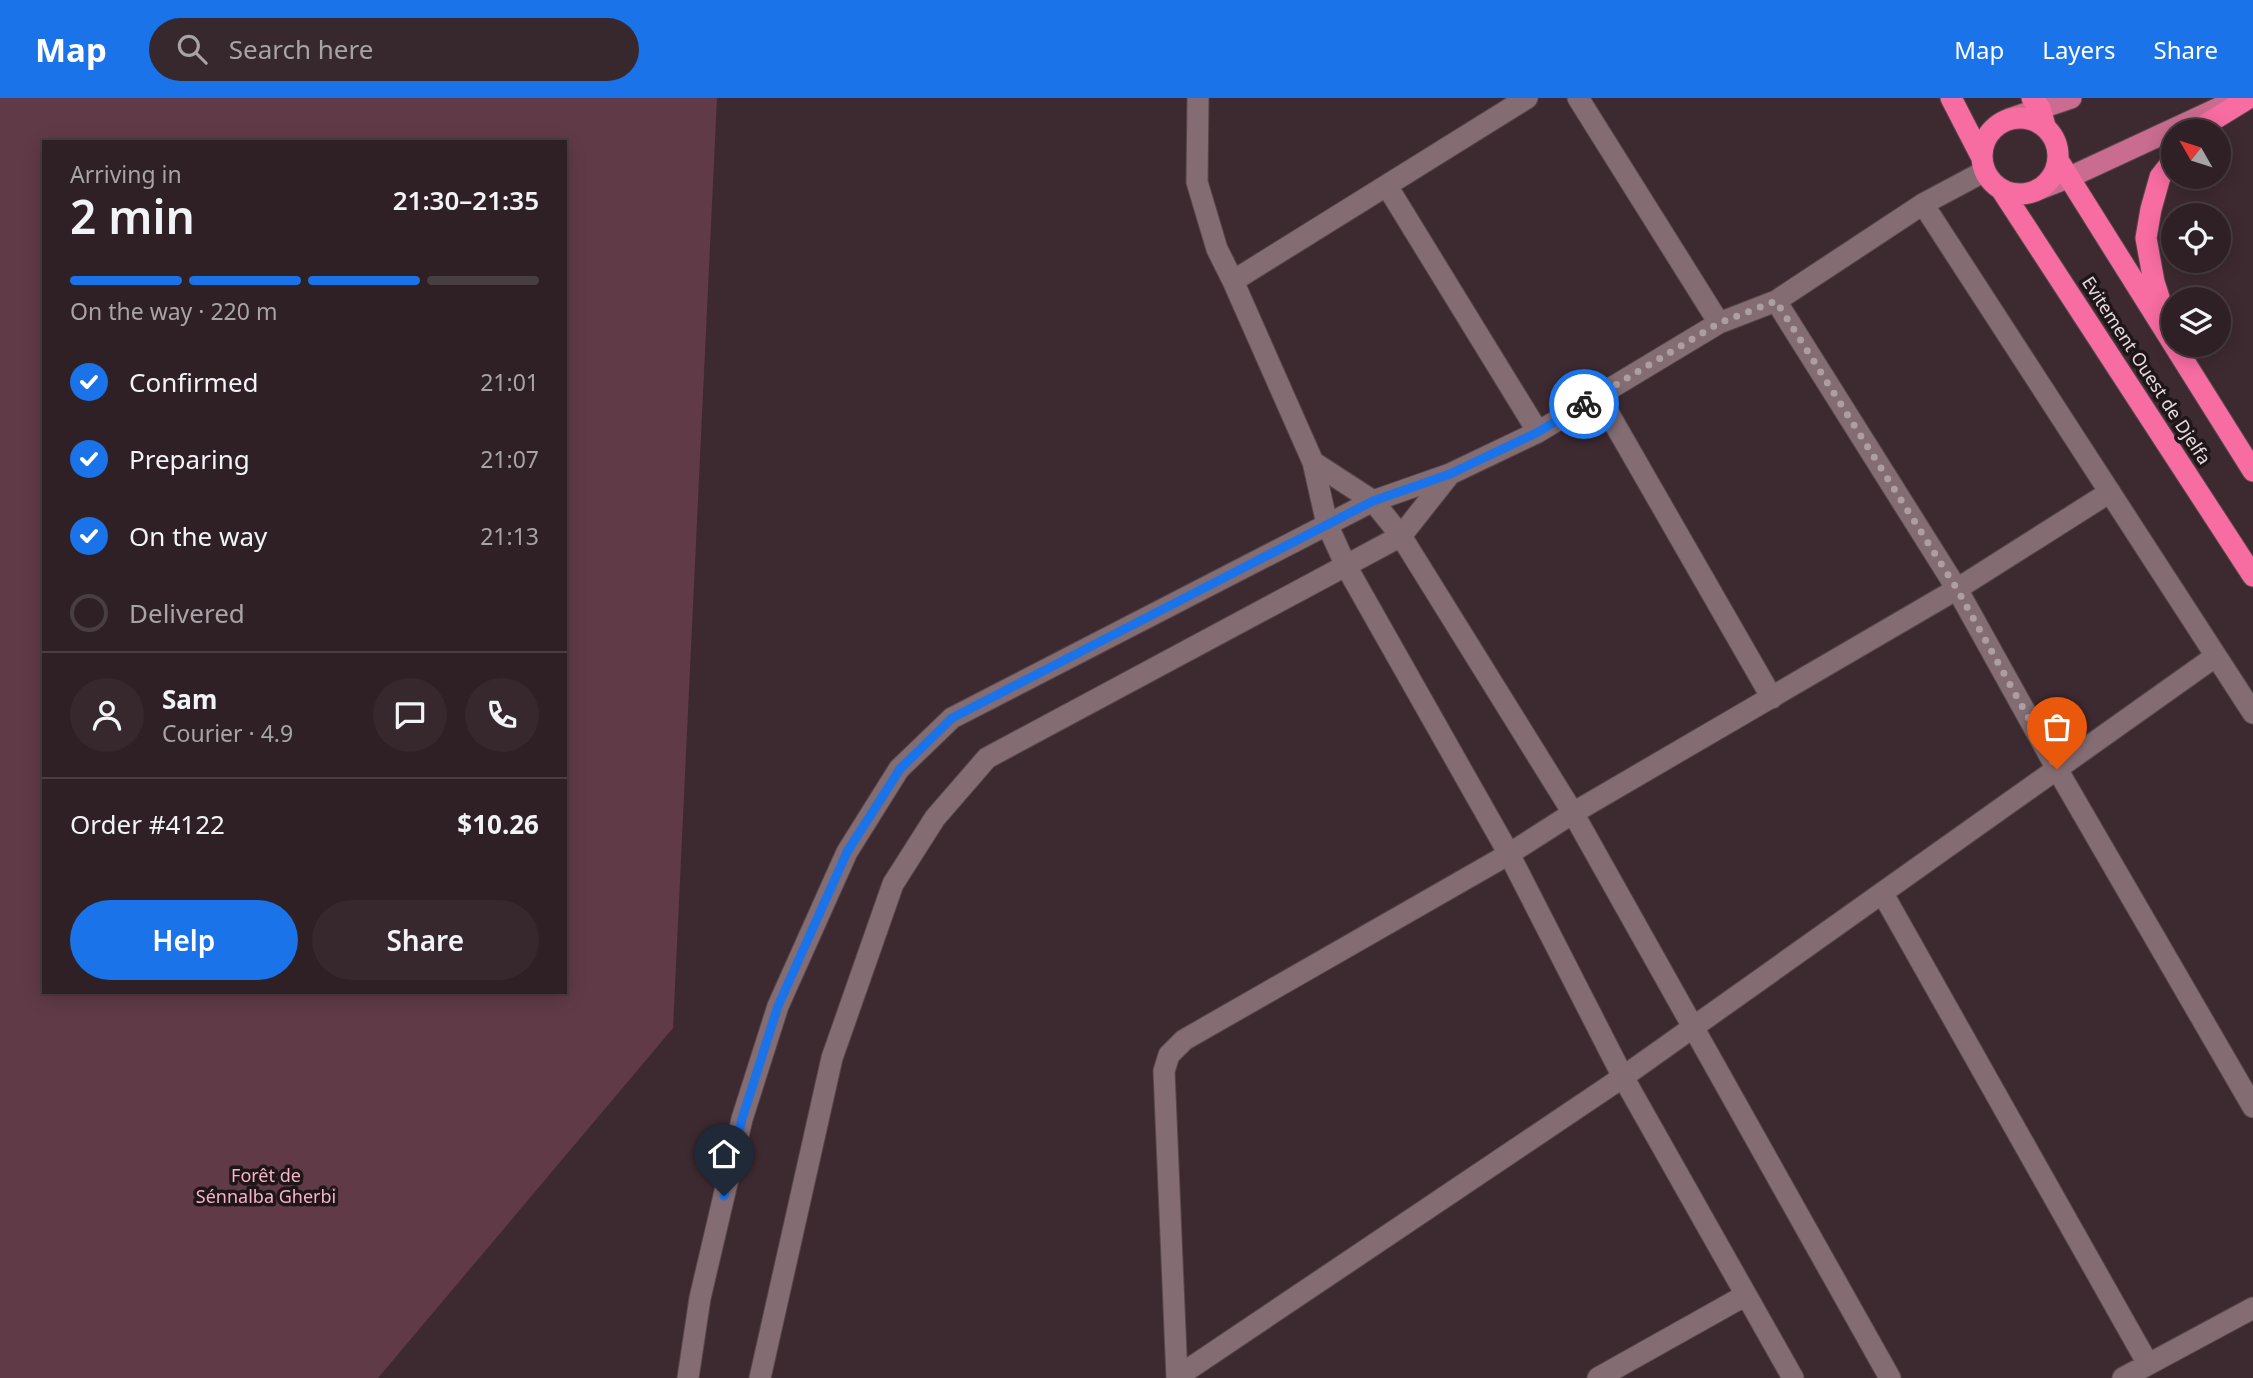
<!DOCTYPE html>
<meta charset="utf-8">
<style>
body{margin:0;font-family:"Noto Sans",sans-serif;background:#36282c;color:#f1f3f6;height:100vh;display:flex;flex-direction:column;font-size:26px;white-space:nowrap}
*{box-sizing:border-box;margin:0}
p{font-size:23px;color:#a7a3a6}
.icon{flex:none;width:38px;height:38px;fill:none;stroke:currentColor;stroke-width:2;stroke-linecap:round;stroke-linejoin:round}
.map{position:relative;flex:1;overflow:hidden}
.panel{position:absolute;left:42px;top:42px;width:525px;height:854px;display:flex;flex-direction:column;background:#2e2024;border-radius:0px;box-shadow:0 4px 18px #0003,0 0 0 2px #493e41}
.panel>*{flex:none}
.needle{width:46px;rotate:309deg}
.fabs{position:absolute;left:2161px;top:21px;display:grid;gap:14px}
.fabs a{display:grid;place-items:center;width:70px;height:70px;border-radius:50%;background:#2e2024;box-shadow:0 4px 18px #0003,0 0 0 2px #493e41;font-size:35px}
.pin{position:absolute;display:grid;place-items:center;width:60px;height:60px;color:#fff;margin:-72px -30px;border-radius:50% 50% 50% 0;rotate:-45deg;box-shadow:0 0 7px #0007}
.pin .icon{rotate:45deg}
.courier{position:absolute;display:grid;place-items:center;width:70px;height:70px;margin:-35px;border:5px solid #1a73e8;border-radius:50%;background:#fff;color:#222;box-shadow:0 2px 9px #0007}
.summary em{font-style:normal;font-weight:600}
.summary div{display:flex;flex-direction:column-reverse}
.summary{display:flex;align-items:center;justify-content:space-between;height:119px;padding:0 28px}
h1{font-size:46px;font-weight:600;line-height:52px}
.bar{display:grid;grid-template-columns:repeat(4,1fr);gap:10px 7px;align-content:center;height:84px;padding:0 28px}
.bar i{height:9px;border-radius:5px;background:#493e41}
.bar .on{background:#1a73e8}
.bar p{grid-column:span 4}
.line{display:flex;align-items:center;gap:18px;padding:0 28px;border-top:2px solid #493e41}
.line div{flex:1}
.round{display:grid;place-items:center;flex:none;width:74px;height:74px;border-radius:37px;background:#36282c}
ol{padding:0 28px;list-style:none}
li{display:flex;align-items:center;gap:21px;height:77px}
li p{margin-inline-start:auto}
li .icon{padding:7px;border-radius:50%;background:#1a73e8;color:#fff;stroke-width:4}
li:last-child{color:#a7a3a6}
li i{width:38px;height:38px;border:4px solid #493e41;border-radius:50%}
.cta{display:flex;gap:14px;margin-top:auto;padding:14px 28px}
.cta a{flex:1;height:80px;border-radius:42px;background:#1a73e8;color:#fff;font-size:28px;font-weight:600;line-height:80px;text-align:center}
.cta a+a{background:#36282c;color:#f1f3f6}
header{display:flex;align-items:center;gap:42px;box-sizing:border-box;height:98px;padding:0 35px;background:#1a73e8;color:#fff}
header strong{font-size:33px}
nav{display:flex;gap:38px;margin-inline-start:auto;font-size:24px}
.search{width:490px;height:63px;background:#36282c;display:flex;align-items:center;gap:18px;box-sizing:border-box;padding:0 24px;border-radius:38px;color:#a7a3a6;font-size:26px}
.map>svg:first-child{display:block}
.green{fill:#613a47;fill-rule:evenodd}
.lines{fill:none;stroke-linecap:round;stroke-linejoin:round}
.minor-casing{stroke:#57474c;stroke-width:23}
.major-casing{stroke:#57474c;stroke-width:23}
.highway-casing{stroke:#57474c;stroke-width:23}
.minor{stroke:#836d73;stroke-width:21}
.major{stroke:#c96c8f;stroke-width:21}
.highway{stroke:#f76ca1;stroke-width:21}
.done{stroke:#ad9ea2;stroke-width:7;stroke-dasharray:0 12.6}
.route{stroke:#1a73e8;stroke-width:9}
.labels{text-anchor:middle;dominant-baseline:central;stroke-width:7;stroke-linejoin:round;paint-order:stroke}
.street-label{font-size:18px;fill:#e9dce0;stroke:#1e1618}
.park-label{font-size:18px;fill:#f9b3c9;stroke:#1e1618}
</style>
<header>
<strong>Map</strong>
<div class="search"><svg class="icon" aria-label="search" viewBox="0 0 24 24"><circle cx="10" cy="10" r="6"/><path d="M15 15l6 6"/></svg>Search here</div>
<nav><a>Map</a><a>Layers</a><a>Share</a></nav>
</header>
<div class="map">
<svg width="2253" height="1280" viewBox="0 0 2253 1280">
<rect width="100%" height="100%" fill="#3d2a30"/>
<path class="green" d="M0,0h717l-44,930 -295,350h-378zM44,44h521v850h-521z"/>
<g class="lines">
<g class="minor-casing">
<path id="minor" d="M1198,0l-1,84 20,67 16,32 80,181 14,62 19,42 163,288 114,223 170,301
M1578,0l141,225
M1387,88l151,246
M1923,106l330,509
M1233,183l294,-183
M1776,203l181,288 100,180 196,338
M1598,297l174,303
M1313,364l60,39 28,35 172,277 317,565
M1883,796l265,470
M1177,1279l446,-300 593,-421
M688,1280l12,-80 42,-179 36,-113 69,-154 52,-83 53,-51 421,-217 77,-27 88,-42 181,-109 57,-22 147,-97 62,-33
M760,1280l72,-320 61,-174 42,-66 52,-60 414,-222 49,-62
M1177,1280l-13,-307 5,-16 15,-15 325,-186 64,-41 384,-224 153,-97
M1598,1280l148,-83
M2123,1280l130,-70"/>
</g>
<g class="major-casing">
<path id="major" d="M2009,21l62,-21
M2037,92l33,-13 153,-71"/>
</g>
<g class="highway-casing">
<path id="highway" d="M1951,0l31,60
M2032,0l8,10 5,18
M1982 58a38 38 0 1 1 76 0a38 38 0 1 1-76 0Z
M2199,33l9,-8 41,-25
M2058,62l195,311
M2001,91l252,387
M2166,221l-12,-37 -8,-44 5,-29 9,-32 14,-18"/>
</g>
<use href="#minor" class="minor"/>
<use href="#major" class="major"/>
<use href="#highway" class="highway"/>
</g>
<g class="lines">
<path class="done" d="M1584,306l135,-81 57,-22 181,288 100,180"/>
<path class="route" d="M724,1098l18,-77 36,-113 69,-154 53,-83 52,-51 421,-217 77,-27 88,-42 46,-28"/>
</g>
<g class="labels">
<g class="street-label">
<text transform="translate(2147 272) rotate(57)">Evitement Ouest de Djelfa</text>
</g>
<g class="park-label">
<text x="266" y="1077">Forêt de<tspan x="266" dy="21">Sénnalba Gherbi</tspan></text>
</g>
</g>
</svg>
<div class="fabs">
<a><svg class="needle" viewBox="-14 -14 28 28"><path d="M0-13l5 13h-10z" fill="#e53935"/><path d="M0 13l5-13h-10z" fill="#a7a3a6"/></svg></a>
<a><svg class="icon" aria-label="locate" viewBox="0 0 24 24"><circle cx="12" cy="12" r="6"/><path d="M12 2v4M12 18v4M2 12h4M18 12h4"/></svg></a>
<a><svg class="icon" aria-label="layers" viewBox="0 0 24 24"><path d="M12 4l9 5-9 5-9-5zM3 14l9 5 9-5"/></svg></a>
</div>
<div class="pin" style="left:2057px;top:671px;background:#ea580c"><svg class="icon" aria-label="bag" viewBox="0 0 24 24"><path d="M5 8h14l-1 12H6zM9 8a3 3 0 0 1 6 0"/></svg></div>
<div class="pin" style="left:724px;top:1098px;background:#1f2937"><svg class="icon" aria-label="home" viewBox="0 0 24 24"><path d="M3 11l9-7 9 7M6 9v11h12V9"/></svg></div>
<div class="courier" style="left:1584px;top:306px"><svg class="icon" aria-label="bike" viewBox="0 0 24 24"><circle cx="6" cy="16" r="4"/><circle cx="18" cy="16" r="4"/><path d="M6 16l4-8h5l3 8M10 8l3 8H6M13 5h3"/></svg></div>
<section class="panel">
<div class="summary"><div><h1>2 min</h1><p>Arriving in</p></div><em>21:30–21:35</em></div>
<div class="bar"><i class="on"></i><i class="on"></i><i class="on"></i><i></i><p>On the way · 220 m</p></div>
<ol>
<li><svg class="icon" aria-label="check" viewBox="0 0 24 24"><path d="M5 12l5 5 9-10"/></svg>Confirmed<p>21:01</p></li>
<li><svg class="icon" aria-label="check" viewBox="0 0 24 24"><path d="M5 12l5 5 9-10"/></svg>Preparing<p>21:07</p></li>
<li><svg class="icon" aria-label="check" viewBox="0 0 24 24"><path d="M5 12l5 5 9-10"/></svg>On the way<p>21:13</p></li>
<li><i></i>Delivered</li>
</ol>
<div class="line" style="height:126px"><a class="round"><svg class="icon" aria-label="person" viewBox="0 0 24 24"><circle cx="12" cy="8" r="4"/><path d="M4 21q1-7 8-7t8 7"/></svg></a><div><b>Sam</b><p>Courier · 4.9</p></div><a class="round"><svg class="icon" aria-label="chat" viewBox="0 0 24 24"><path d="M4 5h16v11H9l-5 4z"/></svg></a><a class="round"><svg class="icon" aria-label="phone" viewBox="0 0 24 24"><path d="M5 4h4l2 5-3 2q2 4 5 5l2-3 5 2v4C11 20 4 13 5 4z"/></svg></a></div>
<div class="line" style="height:91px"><div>Order #4122</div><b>$10.26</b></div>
<div class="cta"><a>Help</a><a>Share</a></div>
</section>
</div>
